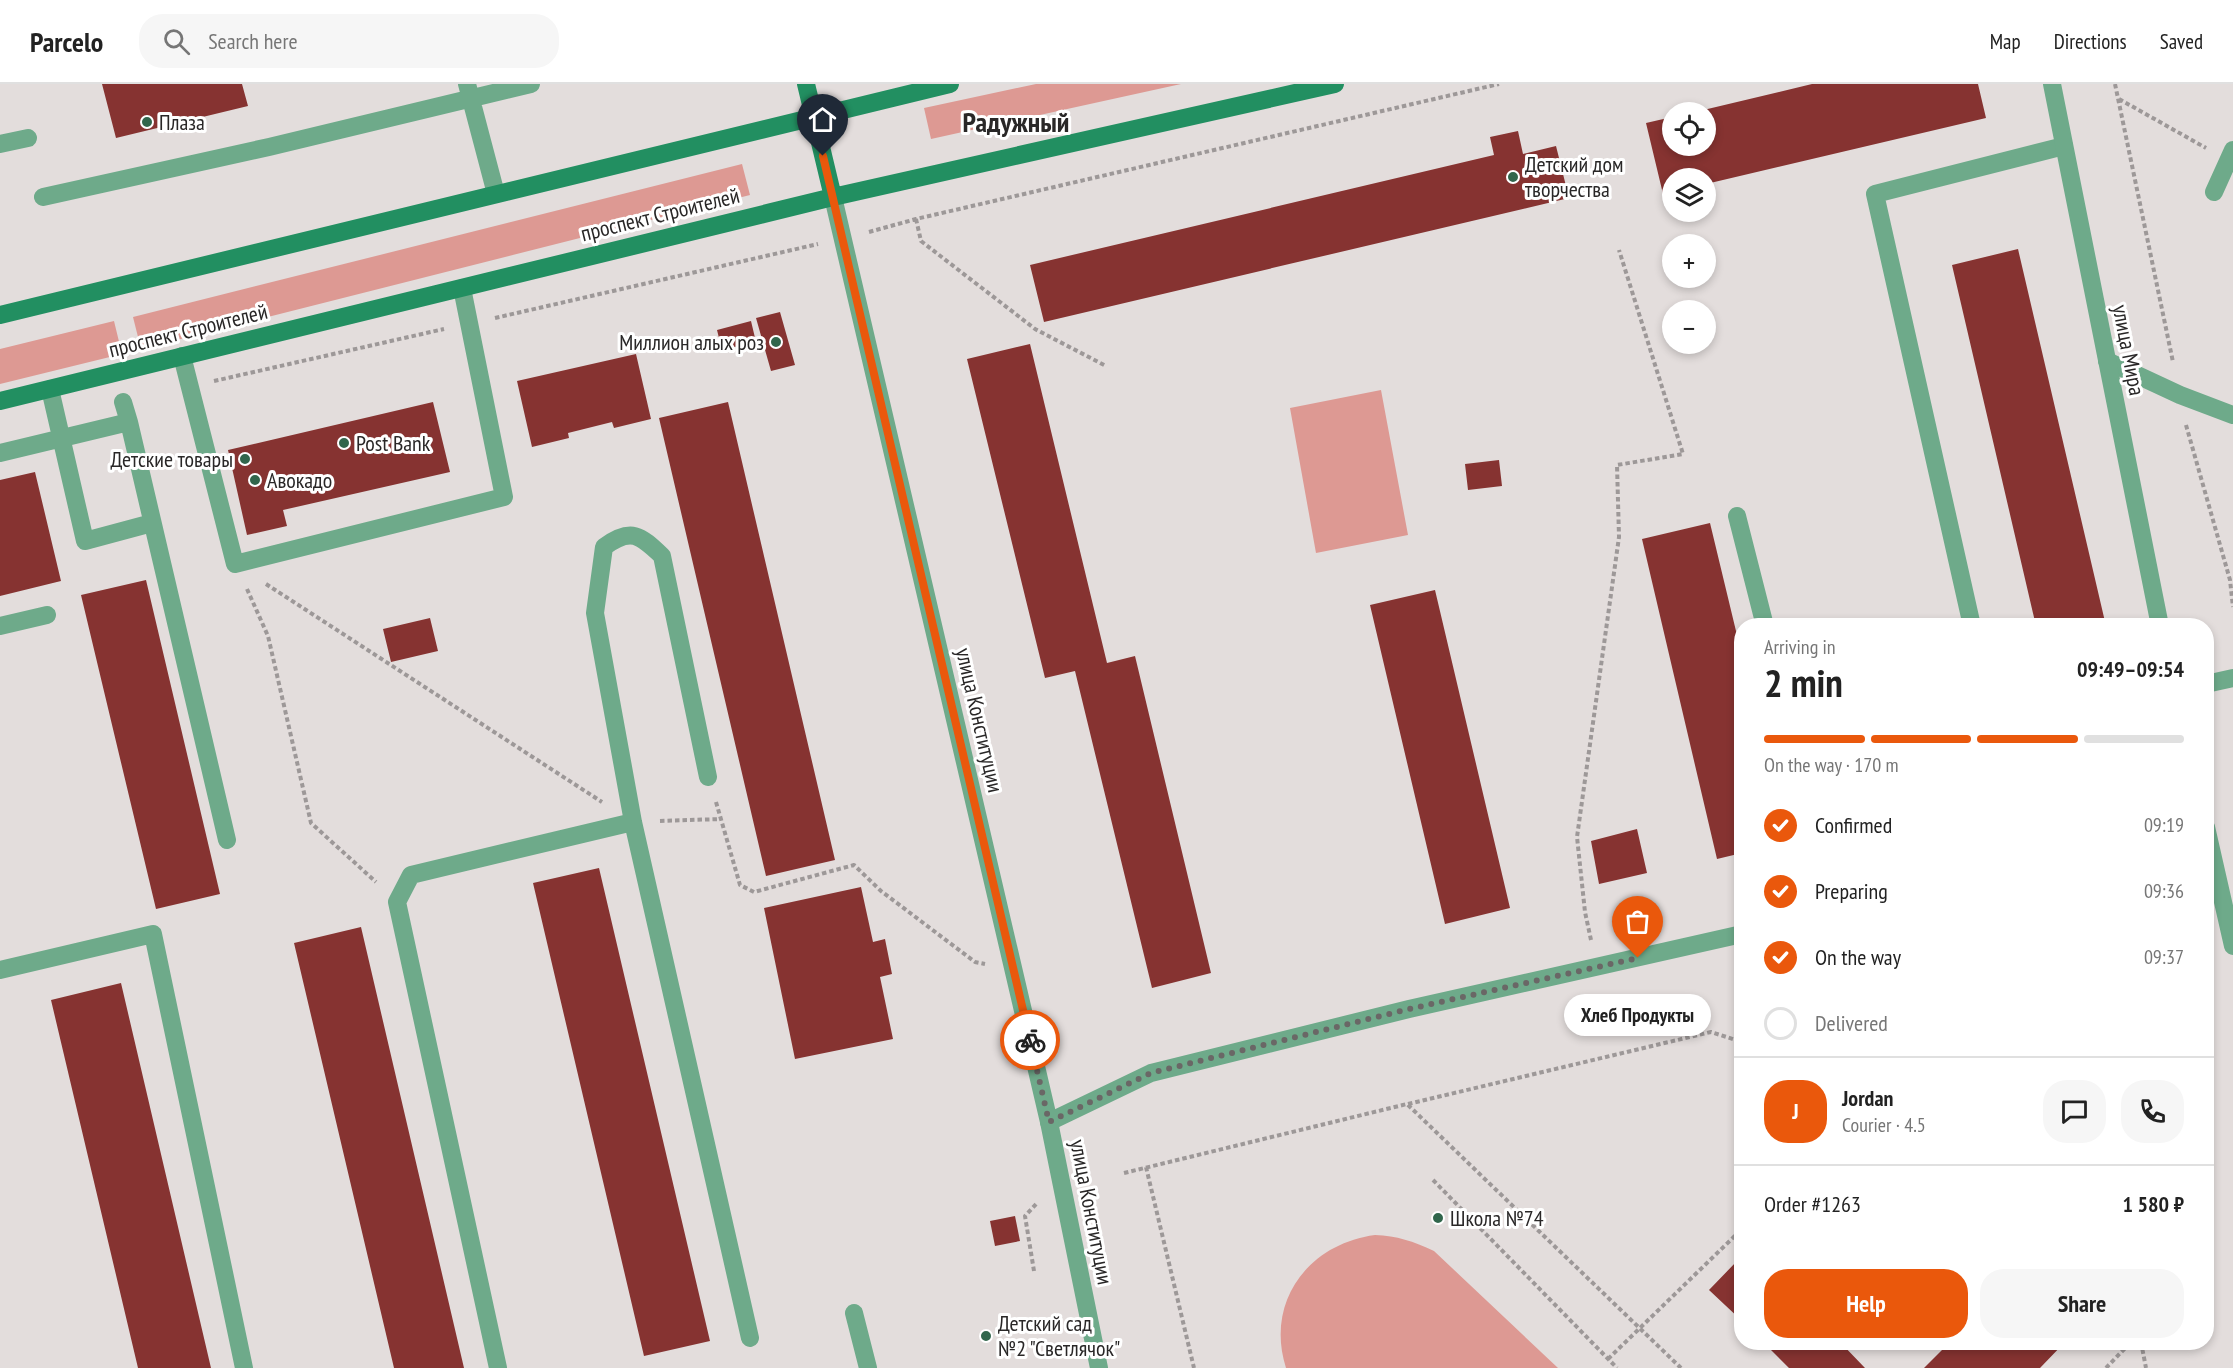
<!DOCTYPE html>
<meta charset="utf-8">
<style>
body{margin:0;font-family:"PT Sans Narrow",sans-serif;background:#f6f6f6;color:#222;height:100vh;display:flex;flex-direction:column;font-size:22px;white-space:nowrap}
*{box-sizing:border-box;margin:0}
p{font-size:20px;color:#767676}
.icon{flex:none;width:33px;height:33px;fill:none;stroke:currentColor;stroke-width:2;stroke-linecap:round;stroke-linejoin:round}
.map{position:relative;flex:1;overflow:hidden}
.details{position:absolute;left:1734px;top:534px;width:480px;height:732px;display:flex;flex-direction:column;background:#fff;border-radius:24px;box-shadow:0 3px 9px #0003}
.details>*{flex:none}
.tools{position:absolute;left:1662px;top:18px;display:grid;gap:12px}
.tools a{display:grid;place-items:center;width:54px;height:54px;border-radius:50%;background:#fff;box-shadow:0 3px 9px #0003;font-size:30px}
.pin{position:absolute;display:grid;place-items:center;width:51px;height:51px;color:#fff;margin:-62px -26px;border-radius:50% 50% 50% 0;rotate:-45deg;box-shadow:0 0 6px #0007}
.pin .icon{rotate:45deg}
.courier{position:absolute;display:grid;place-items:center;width:60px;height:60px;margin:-30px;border:4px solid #ea580c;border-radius:50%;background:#fff;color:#222;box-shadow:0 2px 8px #0007}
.bubble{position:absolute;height:42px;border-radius:21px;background:#fff;box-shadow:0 3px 9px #0003;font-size:20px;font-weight:600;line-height:42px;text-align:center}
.headline em{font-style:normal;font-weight:600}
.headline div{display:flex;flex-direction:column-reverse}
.headline{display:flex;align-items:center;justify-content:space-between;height:102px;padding:0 30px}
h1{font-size:39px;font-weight:600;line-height:45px}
.bar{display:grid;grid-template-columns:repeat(4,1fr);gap:9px 6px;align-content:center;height:72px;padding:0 30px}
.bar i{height:8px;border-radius:4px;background:#e0e0e0}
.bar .selected{background:#ea580c}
.bar p{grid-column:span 4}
.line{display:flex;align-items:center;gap:15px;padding:0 30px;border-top:2px solid #e0e0e0}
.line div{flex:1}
.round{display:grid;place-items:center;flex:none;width:63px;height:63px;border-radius:24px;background:#f6f6f6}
ol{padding:0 30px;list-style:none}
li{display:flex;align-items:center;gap:18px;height:66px}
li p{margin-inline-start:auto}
li .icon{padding:6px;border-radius:50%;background:#ea580c;color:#fff;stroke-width:4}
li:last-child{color:#767676}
li i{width:33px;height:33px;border:3px solid #e0e0e0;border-radius:50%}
.action{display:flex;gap:12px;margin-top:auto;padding:12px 30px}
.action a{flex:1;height:69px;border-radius:24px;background:#ea580c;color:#fff;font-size:24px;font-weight:600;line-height:69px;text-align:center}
.action a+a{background:#f6f6f6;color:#222}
header{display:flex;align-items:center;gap:36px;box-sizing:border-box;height:84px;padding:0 30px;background:#fff;border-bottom:2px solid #e0e0e0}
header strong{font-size:28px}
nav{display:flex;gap:33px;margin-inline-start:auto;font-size:21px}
.search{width:420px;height:54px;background:#f6f6f6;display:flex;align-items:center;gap:15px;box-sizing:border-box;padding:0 21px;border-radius:24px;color:#767676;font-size:22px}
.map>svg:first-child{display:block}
.green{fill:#dd9993}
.building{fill:#863331}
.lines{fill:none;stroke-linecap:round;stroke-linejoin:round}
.path{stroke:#9d9898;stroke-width:4;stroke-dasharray:4.5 3;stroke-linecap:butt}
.lane{stroke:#6eaa8a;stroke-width:18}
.street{stroke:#6eaa8a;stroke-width:18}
.secondary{stroke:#228f61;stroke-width:18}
.done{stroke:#6a6766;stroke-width:6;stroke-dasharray:0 10.8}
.route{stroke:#ea580c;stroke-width:8}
.poi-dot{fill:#31664c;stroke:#fff;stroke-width:2}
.labels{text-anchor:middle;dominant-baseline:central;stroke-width:6;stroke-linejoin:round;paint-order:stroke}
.poi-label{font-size:22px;fill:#292727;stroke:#fff;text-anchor:start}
.street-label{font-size:22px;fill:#292727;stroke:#fff}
.district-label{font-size:28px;font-weight:bold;fill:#292727;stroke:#fff}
</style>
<header>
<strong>Parcelo</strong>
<div class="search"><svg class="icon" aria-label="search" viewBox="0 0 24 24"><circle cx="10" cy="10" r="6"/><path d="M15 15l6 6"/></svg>Search here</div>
<nav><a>Map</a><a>Directions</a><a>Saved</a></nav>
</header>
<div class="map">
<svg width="2233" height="1284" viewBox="0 0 2233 1284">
<rect width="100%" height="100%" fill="#e3dddc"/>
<path class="green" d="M1036,0h145l-250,55 -7,-31z
M742,80l8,31 -609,154 -8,-32z
M114,237l8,33 -122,30v-35z
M1381,306l27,145 -92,18 -26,-145z
M1375,1151c22,1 38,6 59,16l124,117h-272c-21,-66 22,-124 89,-133z"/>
<path class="building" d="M102,0h140l6,22 -132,32z
M1812,0h166l8,34 -280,66v-6h-34v14l-9,2 -17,-71 26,-6v29h34v-34h-11z
M1518,47l5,23 33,-8 13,52 -525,124 -14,-57 464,-110 -4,-18z
M2018,165l88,377h-70l-84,-361z
M780,228l15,53 -24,6 -15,-53z
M751,237l5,21 -34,8 -5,-20z
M1030,260l77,319 28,-7 76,317 -59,15 -77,-317 -30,7 -78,-319z
M636,270l15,65 -37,9 -2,-6 -44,11 1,5 -37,9 -15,-66z
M433,318l17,70 -167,38 4,16 -40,9 -19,-85z
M728,318l107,458 -69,16 -107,-458z
M1499,376l3,26 -34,4 -3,-26z
M35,388l26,109 -61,15v-116z
M1710,439l32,133v197l-25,6 -75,-320z
M146,496l74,314 -64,15 -75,-314z
M1435,506l75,318 -65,16 -75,-319z
M430,534l8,33 -47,11 -8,-33z
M1637,745l10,44 -48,11 -8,-43z
M599,784l111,473 -66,15 -111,-473z
M861,803l12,55 12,-3 7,35 -12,3 13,62 -98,20 -31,-151z
M361,843l103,441h-70l-100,-425z
M121,899l90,385h-73l-87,-368z
M1015,1132l5,25 -25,5 -5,-25z
M1737,1177l5,4v56l-33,-31z
M1763,1258h77l25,26h-76z
M1950,1258h115l-25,26h-116z"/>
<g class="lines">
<path class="path" d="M2115,0l58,278
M2119,15l87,49
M916,135l5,22 114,88 71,37
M869,148l47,-13 583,-135
M495,234l323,-74
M214,297l230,-52
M2186,341l44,155 3,27
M266,500l336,218
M247,505l21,47 43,187 65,59
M716,718l24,83 14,7 100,-27 27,26 94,71 10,2
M660,737l61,-2
M1591,856l-6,-28 -8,-75 42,-300 -2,-72 66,-11 -64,-204
M1408,1020l303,-72 31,10
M1146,1083l48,201
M1124,1089l283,-69 274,264
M1433,1096l184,188
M1034,1187l-9,-55 12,-13
M2141,1258l5,26
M1608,1275l134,-130
M2106,1284l25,-26"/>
<path class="lane" d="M467,0l29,110
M0,60l28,-6
M2214,108l19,-42
M43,113l226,-50 262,-63
M182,272l53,208 269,-67 -42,-209
M2107,277l73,34 53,20
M50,305l35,152 67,-18
M123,318l6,20
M0,369l129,-31 98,418
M1737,432l28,110
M0,542l47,-11
M1972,542l-97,-432 189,-48
M2206,600l27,-6
M708,693l-46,-221c-22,-21 -31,-29 -58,-9l-9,66 38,209 117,516
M0,886l153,-36 91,434
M1049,1038l102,-49 258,-64 333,-75
M854,1229l14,55
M498,1284l-101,-466 14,-27 222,-53"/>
<path class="street" d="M2052,0l108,542
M833,113l216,925 50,246
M2206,743l27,119"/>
<path class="secondary" d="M806,0l27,113
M0,231l950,-231
M0,317l833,-204 502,-113"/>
</g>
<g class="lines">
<path class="done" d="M1030,956l19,82 102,-49 258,-64 229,-51"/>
<path class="route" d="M823,72l207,884"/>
</g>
<g class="poi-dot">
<circle cx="147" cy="38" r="6"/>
<circle cx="1513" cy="93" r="6"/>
<circle cx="776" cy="258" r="6"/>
<circle cx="344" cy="359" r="6"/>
<circle cx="245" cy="375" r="6"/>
<circle cx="255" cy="396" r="6"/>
<circle cx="1438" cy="1134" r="6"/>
<circle cx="986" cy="1252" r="6"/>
</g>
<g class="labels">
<g class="poi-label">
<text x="159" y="38">Плаза</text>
<text x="1525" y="80">Детский дом<tspan x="1525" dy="25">творчества</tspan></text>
<text x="764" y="258" text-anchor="end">Миллион алых роз</text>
<text x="356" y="359">Post Bank</text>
<text x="233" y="375" text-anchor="end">Детские товары</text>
<text x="267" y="396">Авокадо</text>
<text x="1450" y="1134">Школа №74</text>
<text x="998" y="1239">Детский сад<tspan x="998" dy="25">№2 "Светлячок"</tspan></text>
</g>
<g class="street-label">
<text transform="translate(660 130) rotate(-14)">проспект Строителей</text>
<text transform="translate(188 246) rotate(-14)">проспект Строителей</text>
<text transform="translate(2129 266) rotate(79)">улица Мира</text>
<text transform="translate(980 636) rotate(77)">улица Конституции</text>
<text transform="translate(1092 1128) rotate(79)">улица Конституции</text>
</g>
<g class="district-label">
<text x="1016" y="37">Радужный</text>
</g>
</g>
</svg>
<div class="tools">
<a><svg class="icon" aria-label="locate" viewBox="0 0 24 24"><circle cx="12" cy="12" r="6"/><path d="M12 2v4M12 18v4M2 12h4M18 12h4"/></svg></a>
<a><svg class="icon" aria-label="layers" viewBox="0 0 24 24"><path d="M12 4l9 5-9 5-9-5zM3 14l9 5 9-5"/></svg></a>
<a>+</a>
<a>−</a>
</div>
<div class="pin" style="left:1638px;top:874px;background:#ea580c"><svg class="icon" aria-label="bag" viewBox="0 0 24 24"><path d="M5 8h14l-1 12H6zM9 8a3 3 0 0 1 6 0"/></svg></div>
<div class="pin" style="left:823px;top:72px;background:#1f2937"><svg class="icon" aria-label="home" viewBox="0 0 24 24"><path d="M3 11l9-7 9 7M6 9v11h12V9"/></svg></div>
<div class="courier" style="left:1030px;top:956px"><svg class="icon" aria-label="bike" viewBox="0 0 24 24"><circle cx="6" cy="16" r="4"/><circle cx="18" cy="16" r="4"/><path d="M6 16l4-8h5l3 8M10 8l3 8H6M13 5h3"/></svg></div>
<div class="bubble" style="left:1564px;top:910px;width:147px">Хлеб Продукты</div>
<section class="details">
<div class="headline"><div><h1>2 min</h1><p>Arriving in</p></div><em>09:49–09:54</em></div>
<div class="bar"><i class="selected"></i><i class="selected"></i><i class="selected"></i><i></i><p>On the way · 170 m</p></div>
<ol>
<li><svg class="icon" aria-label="check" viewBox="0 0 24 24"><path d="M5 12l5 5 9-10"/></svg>Confirmed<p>09:19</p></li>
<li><svg class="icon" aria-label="check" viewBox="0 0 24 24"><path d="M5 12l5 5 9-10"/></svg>Preparing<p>09:36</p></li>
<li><svg class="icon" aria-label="check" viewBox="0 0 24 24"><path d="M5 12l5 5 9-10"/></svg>On the way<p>09:37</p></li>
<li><i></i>Delivered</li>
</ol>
<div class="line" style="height:108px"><b class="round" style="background:#ea580c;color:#fff">J</b><div><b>Jordan</b><p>Courier · 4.5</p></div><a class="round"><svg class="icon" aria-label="chat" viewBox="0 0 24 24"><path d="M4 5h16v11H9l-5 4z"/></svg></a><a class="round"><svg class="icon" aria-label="phone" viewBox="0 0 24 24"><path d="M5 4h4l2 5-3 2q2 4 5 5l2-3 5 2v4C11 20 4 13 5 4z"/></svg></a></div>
<div class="line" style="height:78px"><div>Order #1263</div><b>1 580 ₽</b></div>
<div class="action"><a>Help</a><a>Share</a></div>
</section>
</div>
